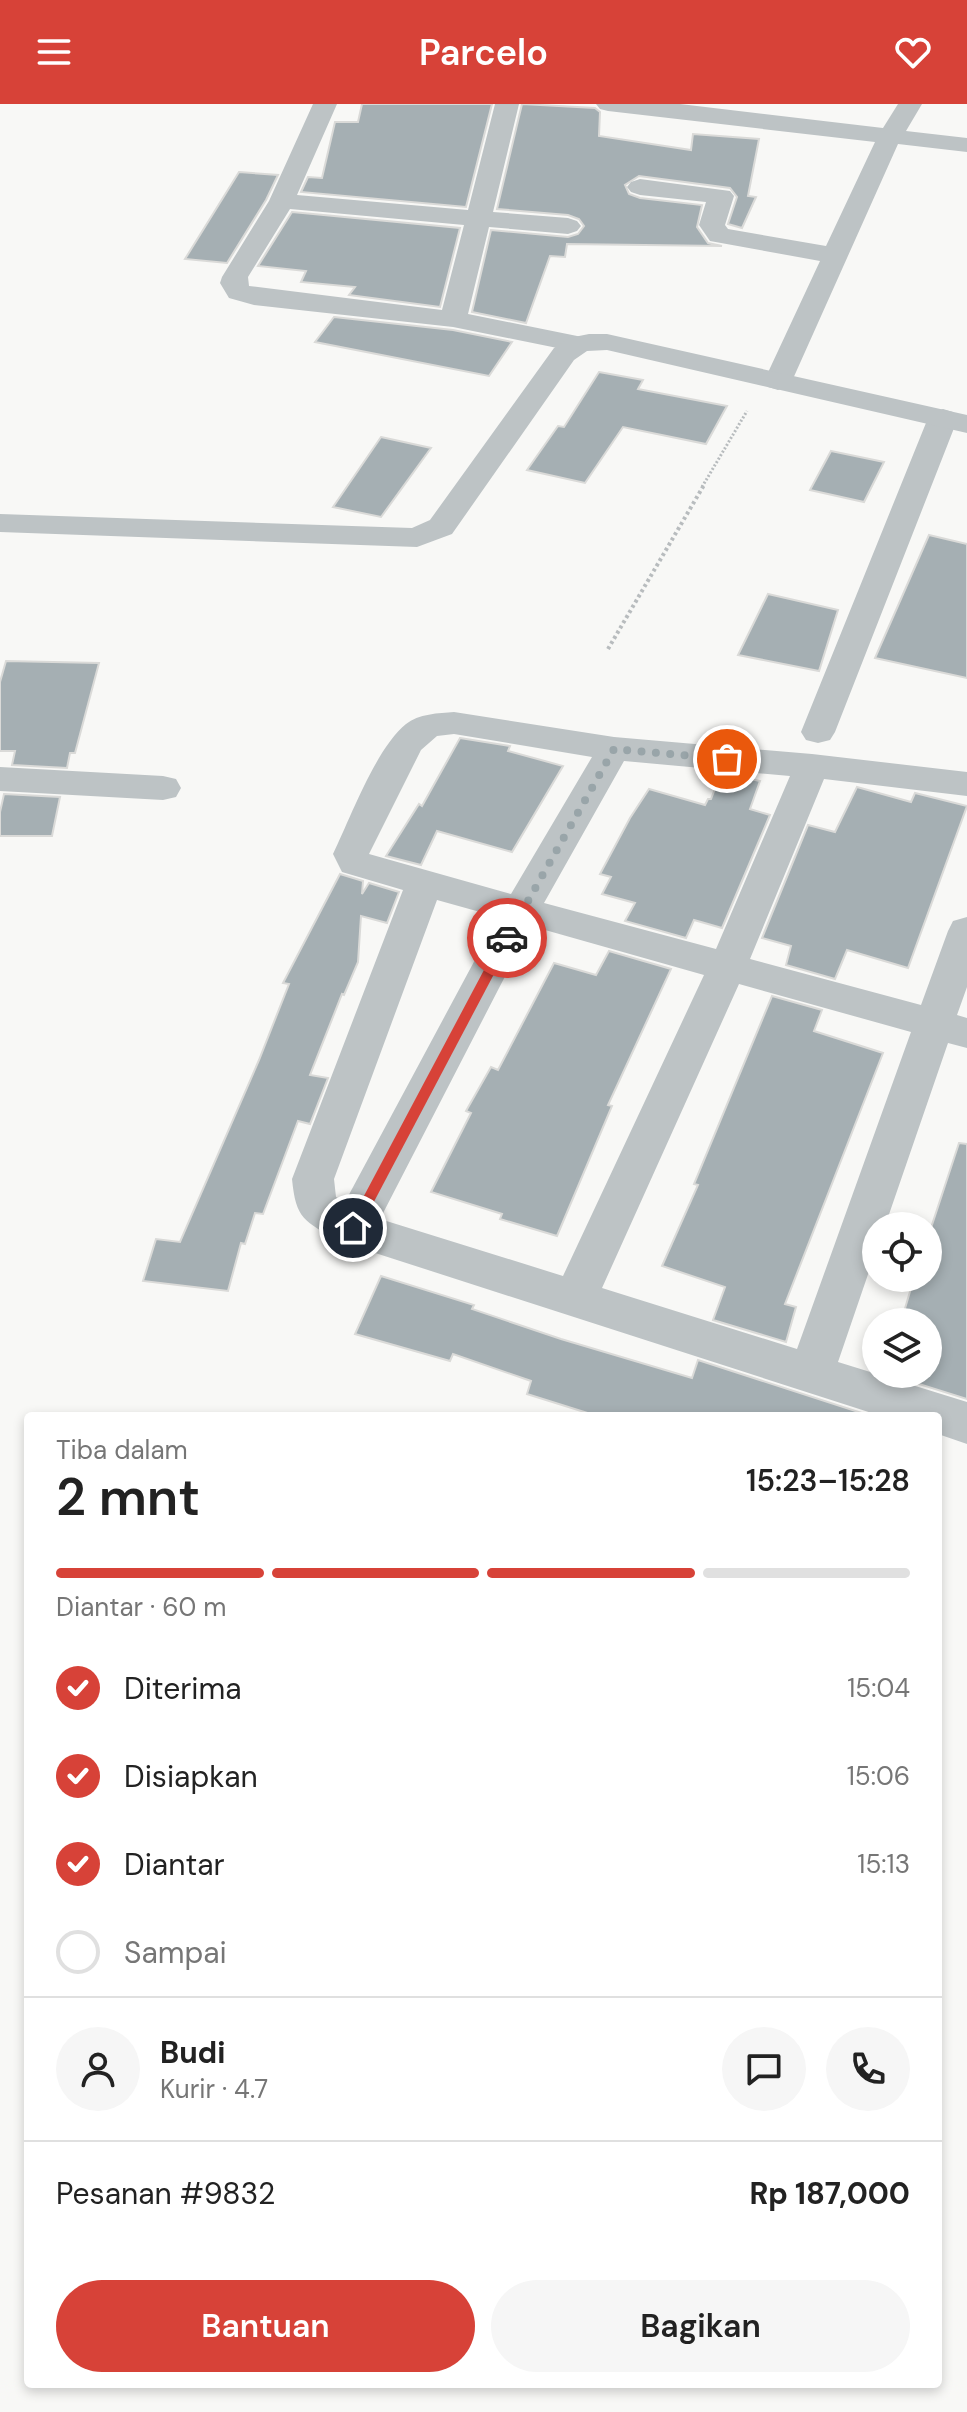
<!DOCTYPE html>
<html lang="id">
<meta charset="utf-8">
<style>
body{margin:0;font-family:"DM Sans",sans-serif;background:#f6f6f6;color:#222;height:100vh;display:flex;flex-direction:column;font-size:30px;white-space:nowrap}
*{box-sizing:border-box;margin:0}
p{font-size:26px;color:#767676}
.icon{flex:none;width:44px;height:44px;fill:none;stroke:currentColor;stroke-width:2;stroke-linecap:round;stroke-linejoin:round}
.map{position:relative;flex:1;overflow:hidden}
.panel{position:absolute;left:24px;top:1308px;width:918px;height:976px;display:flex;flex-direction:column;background:#fff;border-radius:8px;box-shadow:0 4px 12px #0003}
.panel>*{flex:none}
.fabs{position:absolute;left:862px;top:1108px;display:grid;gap:16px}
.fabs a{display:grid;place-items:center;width:80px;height:80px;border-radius:50%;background:#fff;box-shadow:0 4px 12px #0003;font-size:40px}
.pin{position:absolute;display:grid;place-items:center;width:68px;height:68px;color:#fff;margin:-34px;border:4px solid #fff;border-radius:50%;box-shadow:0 2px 8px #0007}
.courier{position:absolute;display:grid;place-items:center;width:80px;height:80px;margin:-40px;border:6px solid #d74238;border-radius:50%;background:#fff;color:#222;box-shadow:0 2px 10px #0007}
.overview em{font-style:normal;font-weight:600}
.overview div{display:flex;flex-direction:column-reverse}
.overview{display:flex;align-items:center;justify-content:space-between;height:136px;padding:0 32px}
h1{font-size:52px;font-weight:600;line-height:60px}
.bar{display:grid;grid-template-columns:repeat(4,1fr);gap:12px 8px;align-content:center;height:96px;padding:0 32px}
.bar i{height:10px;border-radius:6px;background:#e0e0e0}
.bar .current{background:#d74238}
.bar p{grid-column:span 4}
.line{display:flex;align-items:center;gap:20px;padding:0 32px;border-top:2px solid #e0e0e0}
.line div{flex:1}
.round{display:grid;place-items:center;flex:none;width:84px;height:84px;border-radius:42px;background:#f6f6f6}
ol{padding:0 32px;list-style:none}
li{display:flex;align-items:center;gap:24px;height:88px}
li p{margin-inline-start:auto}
li .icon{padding:8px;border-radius:50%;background:#d74238;color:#fff;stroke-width:4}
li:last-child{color:#767676}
li i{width:44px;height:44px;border:4px solid #e0e0e0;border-radius:50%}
.primary-button{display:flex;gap:16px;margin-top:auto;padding:16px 32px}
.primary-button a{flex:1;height:92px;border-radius:48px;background:#d74238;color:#fff;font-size:32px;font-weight:600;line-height:92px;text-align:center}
.primary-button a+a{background:#f6f6f6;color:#222}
header{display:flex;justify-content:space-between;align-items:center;height:104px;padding:0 32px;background:#d74238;color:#fff;font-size:36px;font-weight:600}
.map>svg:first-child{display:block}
.building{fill:#a5afb3;stroke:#dadad8;stroke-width:2}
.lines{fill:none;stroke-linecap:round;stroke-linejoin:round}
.path-far1{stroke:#b8bcbe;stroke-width:3;stroke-dasharray:2 2;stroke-linecap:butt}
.path{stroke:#b8bcbe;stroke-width:4;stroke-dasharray:3 3;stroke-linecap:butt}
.minor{fill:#bdc3c5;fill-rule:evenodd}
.tertiary{fill:#bdc3c5;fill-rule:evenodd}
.route{fill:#d74238}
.done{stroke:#99a5a9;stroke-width:8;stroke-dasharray:0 14.4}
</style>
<header><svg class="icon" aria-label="menu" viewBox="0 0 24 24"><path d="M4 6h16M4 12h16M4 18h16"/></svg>Parcelo<svg class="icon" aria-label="heart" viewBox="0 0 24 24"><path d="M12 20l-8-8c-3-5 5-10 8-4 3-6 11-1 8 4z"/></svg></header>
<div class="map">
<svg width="967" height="2308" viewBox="0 0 967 2308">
<rect width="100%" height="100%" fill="#f8f8f6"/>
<path class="building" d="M362,0h130l-26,103 -165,-15 7,-15 14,1 13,-56h23z
M522,0l73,4 5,4 -1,24 92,14 2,-16 66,5 -11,57 8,1 -14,31 -14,-4 9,-27 -7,-9 -91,-12 -14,9 4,9 11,4 62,7 -5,22 11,16 14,3 -155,-2 -2,13 -15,-1 -24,67 -54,-11 19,-82 77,7 10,-3 6,-8 -5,-7 -11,-4 -71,-6z
M239,68l39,3 -12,25 -39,63 -42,-4z
M292,108l168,16 -20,79 -91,-12 6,-8 -54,-5 5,-11 -48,-5z
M334,213l119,13 59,12 -23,34 -174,-34z
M599,268l44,8 -5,9 89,17 -21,38 -83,-17 -38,56 -58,-13 31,-44 6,1z
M381,333l50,11 -50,69 -48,-10z
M831,347l53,11 -20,40 -54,-12z
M929,431l38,9v134l-92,-20z
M768,490l70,16 -19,61 -81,-16z
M6,557l93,2 -24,90h-5l-3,15 -55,-3 3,-14h-15v-69z
M460,634l50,8 -2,5 55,15 -51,86 -75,-21 -16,34 -35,-9 33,-52 3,2z
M721,669l39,8 -10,28 20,6 -48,113 -28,-8 -8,18 -61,-17 10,-18 -33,-9 9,-17 -11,-3 30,-56 19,-29 56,16 3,-6h3z
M857,683l54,15 4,-9 52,13 -59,162 -61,-18 -12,29 -49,-14 5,-19 -29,-8 46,-113 27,7z
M4,690l56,3 -8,39h-52v-24z
M340,770l23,7 -1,13 7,-11 30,9 -12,31 -26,-7 -3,46 -14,33 -2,-1 -32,81 18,3 -18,46 -12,-3 -35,93 -8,-1 -10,31 -4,-1 -13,48 -85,-10 13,-42 24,3 79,-182 30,-76 -6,-1z
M609,847l62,18 -63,136 4,1 -55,130 -57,-17 2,-5 -71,-22 40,-79 -5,-2 25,-44 7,3 56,-107 42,12z
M772,892l50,14 -8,21 69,22 -98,251 11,3 -10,35 -73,-22 12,-33 -63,-21 36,-81 -4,-1z
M959,1039l8,1v255l-80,-25h41v-52h-27l13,-44h14v-41z
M381,1172l93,29 -2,4 89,30 131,39 6,-18 173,56h-274l-70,-22 4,-13 -78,-27 -3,7 -95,-27z"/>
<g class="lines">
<path class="path-far1" d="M702,383l45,-76"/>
<path class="path" d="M608,545l96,-164"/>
<path class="minor" d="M313,0h24l-40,91 171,15 27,-106h24l-26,108 75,6 9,3 4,5 -4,5 -9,3 -79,-7 -21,87 119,24 4,6 -4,6 -10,2 -124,-25 -199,-22 -25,-7 -9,-15 2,-6 47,-76zM290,105l174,16 -22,85 -193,-24 -1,-9z
M596,0h84l203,24 15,-24h24l-16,27 61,7v14l-69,-8 -106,237 -4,6 -10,3 -10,-3 -4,-6 56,-120 -110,-20 -11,-16 7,-23 -66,-7 -9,-3 -4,-5 4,-5 9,-3 90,12 4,5 -9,29 3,4 98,17 49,-104 -267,-31 -8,-2z
M943,305l10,3 5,6 -123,314 -5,8 -12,3 -12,-3 -5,-8 127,-314 5,-6z
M454,608l160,25 198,17 155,18v24l-143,-17 -74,180 171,46 27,-74 5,-10 14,-4v70l-10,28 10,3v30l-19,-5 -63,183h-9v25l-38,111 129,40v42l-29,-10v-18h-57l-543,-175c-34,-21 -42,-21 -46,-62l111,-289 -61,-18 -9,-18c17,-35 43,-106 73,-130 12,-10 33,-11 48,-12zM454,630l138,23 -81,137 -142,-40 52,-104 16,-14zM624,657l166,15 -74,173 -172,-46zM437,796l61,17 -153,285 -9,-5 -2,-18zM531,822l173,49 -141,301 -183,-57zM739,880l172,48 -114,317 -195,-61z
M0,663l163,9 13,3 5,9 -5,9 -13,3 -163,-9z"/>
<path class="tertiary" d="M589,230h18l360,81v18l-360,-83 -20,1 -13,9 -122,174 -35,13 -417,-15v-18l412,14 18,-8 124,-172 15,-10z"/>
</g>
<path class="route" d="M507,830l6,4 -155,294h-9v-8l152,-286z"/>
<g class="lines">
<path class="done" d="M507,834l107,-189 113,10"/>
</g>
</svg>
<div class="fabs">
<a><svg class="icon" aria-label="locate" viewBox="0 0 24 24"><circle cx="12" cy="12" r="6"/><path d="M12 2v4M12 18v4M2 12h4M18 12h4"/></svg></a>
<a><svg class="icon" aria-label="layers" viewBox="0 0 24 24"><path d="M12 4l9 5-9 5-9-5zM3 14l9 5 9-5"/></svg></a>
</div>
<div class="pin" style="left:727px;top:655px;background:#ea580c"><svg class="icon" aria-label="bag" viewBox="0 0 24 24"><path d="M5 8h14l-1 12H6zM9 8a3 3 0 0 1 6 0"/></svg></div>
<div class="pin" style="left:353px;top:1124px;background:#1f2937"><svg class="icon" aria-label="home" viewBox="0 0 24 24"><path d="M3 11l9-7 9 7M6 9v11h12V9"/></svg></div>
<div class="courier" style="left:507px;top:834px"><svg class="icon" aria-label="car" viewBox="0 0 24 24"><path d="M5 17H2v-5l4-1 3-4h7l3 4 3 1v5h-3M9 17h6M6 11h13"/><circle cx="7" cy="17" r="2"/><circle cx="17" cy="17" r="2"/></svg></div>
<section class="panel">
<div class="overview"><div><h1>2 mnt</h1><p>Tiba dalam</p></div><em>15:23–15:28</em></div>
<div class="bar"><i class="current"></i><i class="current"></i><i class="current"></i><i></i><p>Diantar · 60 m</p></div>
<ol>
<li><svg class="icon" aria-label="check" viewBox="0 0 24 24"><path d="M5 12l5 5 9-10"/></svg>Diterima<p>15:04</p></li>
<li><svg class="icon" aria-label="check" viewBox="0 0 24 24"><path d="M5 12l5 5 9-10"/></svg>Disiapkan<p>15:06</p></li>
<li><svg class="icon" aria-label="check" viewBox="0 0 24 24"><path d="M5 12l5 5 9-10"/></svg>Diantar<p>15:13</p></li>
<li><i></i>Sampai</li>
</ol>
<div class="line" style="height:144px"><a class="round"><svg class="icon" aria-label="person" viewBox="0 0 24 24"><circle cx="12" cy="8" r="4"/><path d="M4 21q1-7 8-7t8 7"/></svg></a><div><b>Budi</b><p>Kurir · 4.7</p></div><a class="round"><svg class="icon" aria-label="chat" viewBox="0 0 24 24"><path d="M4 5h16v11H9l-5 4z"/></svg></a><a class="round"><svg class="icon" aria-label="phone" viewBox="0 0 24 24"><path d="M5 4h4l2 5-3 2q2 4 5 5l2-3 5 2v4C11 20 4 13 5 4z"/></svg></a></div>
<div class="line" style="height:104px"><div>Pesanan #9832</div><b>Rp 187,000</b></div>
<div class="primary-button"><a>Bantuan</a><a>Bagikan</a></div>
</section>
</div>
